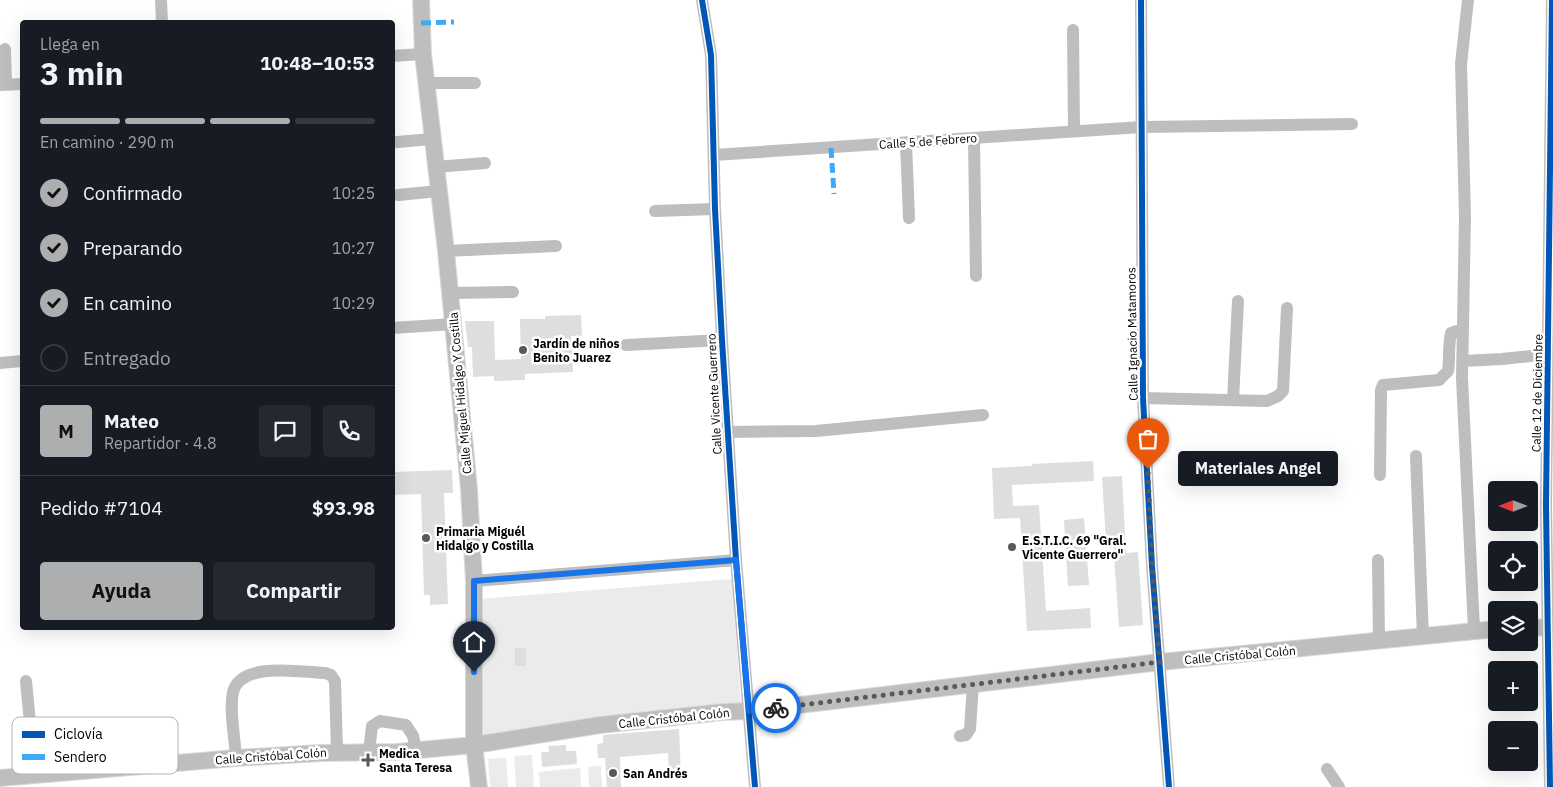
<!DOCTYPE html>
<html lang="es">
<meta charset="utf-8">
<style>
body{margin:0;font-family:"IBM Plex Sans",sans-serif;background:#242831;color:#f1f3f6;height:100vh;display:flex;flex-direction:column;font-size:19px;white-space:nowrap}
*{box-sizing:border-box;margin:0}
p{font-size:16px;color:#9ea1a6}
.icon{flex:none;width:28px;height:28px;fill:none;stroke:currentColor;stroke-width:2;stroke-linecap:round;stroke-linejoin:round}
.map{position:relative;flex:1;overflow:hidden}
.side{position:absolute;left:20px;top:20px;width:375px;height:610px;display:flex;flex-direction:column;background:#171b24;border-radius:5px;box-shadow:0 5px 20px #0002}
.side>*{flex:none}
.needle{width:32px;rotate:270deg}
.fabs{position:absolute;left:1488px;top:481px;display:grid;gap:10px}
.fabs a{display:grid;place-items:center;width:50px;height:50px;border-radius:5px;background:#171b24;box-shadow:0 5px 20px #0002;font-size:25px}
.pin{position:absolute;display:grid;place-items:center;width:42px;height:42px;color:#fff;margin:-51px -21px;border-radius:50% 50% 50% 0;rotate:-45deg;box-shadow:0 0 5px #0007}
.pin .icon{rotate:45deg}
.courier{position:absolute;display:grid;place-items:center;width:50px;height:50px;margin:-25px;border:4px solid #1a73e8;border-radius:50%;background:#fff;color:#222;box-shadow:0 1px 6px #0007}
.bubble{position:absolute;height:35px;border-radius:5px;background:#171b24;box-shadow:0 5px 20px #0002;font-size:16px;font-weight:800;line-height:35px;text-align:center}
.overview em{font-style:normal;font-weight:800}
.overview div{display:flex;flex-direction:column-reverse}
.overview{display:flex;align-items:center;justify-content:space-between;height:85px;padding:0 20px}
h1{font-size:32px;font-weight:800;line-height:38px}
.bar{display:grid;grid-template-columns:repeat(4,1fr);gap:8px 5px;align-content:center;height:60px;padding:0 20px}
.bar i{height:6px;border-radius:4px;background:#363941}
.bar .current{background:#adaeaf}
.bar p{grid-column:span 4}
.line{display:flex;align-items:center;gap:12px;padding:0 20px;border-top:1px solid #363941}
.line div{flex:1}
.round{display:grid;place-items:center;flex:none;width:52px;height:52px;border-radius:5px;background:#242831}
ol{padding:0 20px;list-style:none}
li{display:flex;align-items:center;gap:15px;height:55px}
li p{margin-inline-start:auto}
li .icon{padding:5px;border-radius:50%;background:#adaeaf;color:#111;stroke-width:4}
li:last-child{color:#9ea1a6}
li i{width:28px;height:28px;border:2px solid #363941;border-radius:50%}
.button{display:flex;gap:10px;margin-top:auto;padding:10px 20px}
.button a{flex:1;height:58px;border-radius:5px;background:#adaeaf;color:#111;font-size:20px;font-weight:800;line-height:58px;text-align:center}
.button a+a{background:#242831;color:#f1f3f6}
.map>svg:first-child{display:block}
.green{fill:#ebebeb}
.building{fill:#dedede}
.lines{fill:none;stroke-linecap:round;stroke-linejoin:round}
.major-casing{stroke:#dbdbdb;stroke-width:18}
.minor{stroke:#bebebe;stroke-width:12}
.major{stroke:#bebebe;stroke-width:16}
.quiet{stroke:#3fa9f5;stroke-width:5;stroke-dasharray:10 5;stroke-linecap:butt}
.cycleway-casing{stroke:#fff;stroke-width:9}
.cycleway{stroke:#0057b8;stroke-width:6}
.done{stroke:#595959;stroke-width:5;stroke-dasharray:0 9}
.route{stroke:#1a73e8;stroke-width:6}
.poi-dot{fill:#595959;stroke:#fff;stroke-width:2}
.labels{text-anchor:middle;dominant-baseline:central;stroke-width:5;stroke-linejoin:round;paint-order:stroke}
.street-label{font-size:12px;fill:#000;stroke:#fff}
.poi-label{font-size:12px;font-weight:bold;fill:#000;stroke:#fff;text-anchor:start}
.key{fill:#fff;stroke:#b2b2b2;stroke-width:1}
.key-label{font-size:14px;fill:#000}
</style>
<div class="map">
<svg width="1553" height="787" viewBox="0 0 1553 787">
<rect width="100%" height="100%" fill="#fff"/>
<path class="green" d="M732,579l9,127 -143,10 -66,15 -49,5 -4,-137z
M532,755l2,32h-18l-2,-31z
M506,758l2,29h-18l-2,-28z
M601,766l1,21h-13l-1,-20z
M580,768l1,19h-41l-1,-15z"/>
<path class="building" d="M581,315l1,21h-11l2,36 -48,2v6l-31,1v-5l-21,1 -1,-30h-4l-3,-26h29l1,39 26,-1 -1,-40h25v-3z
M1093,461l1,20 -82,4 1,21 26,-1 7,106 44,-3 1,20 -64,3 -7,-113 -26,1 -2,-51 40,-2v-2z
M452,470l1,23h-9l4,111 -18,1v-10h-6l-3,-101 -29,1v-23z
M1122,476l4,77 12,-1 5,73 -24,2 -6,-85h-7l-4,-65z
M1084,518l5,67 -21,1 -4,-66z
M515,648h11v18h-11z
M679,729l2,46 -12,1 -1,-23 -48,4 1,30h-14l-2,-29h-7l-1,-14 6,-1v-8z
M566,745v6h10l1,13 -35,3 -1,-15h8l-1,-6z"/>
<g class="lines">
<g class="major-casing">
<path id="major" d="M421,0l2,54 23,197 23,238 5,92v164l5,42
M1529,628l24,-1
M0,778l236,-20 85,-5 77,-1 76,-7 126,-20 123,-13 26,-1 411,-49 336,-33"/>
</g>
<path class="minor" d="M161,0l1,22
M702,0l9,55 4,154 7,131 14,220 19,227
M1141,0l2,398 9,168 17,221
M1468,0l-7,64 4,153 -3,161 12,252
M1073,30l1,101
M5,49l1,36
M392,56l31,-2
M426,83h49
M0,85l22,-1
M974,138l2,138
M397,142l35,-3
M906,143l3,75
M714,155l428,-28 210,-3
M436,167l49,-4
M398,195l41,-4
M655,211l60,-2
M446,251l110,-5
M451,293l62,-1
M392,328l62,-4
M626,345l96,-5
M1463,361l39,-2 47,-5 4,-4
M0,363l22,-2
M1143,398l124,3 11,-5 5,-5 4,-83
M1233,400l5,-99
M728,432l88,-1 167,-16
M1416,456l7,181
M1380,475l1,-85 2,-5 56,-5 9,-9c2,-13 0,-26 3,-38l12,-4
M1378,560l1,82
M474,581l262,-21
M26,681l9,95
M960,736l6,-1 4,-6 3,-45
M369,752l3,-26 8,-5 26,4 7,11 3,14
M236,758c-1,-20 -7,-47 -3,-66 8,-31 68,-20 92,-19l6,2 4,6 2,71
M1327,769l12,18
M1550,787l-4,-282 6,-505"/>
<use href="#major" class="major"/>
<path class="quiet" d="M421,23l33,-1
M831,148l3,46"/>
<g class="cycleway-casing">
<path id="cycleway" d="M702,0l9,55 4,154 7,131 14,220 19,227
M1141,0l2,398 9,168 17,221
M1550,787l-4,-282 6,-505"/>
</g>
<use href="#cycleway" class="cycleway"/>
</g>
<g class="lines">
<path class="done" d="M776,708l384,-46 -8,-96 -4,-97"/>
<path class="route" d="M474,672v-91l262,-21 13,151 27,-3"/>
</g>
<g class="poi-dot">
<circle cx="523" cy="350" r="5"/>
<circle cx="426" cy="538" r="5"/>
<circle cx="1012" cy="547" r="5"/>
<path d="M365.5 752.5h5v5h5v5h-5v5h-5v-5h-5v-5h5z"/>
<circle cx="613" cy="773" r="5"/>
</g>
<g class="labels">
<g class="street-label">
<text transform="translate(928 141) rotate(-4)">Calle 5 de Febrero</text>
<text transform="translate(1132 334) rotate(-91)">Calle Ignacio Matamoros</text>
<text transform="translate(460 393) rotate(-95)">Calle Miguel Hidalgo Y Costilla</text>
<text transform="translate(1537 393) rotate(-89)">Calle 12 de Diciembre</text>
<text transform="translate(714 394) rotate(-93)">Calle Vicente Guerrero</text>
<text transform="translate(1240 655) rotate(-5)">Calle Cristóbal Colón</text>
<text transform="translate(674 718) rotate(-6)">Calle Cristóbal Colón</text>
<text transform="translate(271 756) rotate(-4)">Calle Cristóbal Colón</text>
</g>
<g class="poi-label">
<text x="533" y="343">Jardín de niños<tspan x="533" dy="14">Benito Juarez</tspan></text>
<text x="436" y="531">Primaria Miguél<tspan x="436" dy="14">Hidalgo y Costilla</tspan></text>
<text x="1022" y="540">E.S.T.I.C. 69 "Gral.<tspan x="1022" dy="14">Vicente Guerrero"</tspan></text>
<text x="379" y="753">Medica<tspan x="379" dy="14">Santa Teresa</tspan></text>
<text x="623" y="773">San Andrés</text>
</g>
</g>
<rect x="12" y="717" width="166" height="57" rx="8" class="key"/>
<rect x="22" y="731" width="23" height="7" fill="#0057b8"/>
<rect x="22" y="754" width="23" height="6" fill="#3fa9f5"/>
<g class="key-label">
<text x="54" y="739">Ciclovía</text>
<text x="54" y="762">Sendero</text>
</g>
</svg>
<div class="fabs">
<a><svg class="needle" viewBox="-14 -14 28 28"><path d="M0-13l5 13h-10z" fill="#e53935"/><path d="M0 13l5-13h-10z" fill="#9ea1a6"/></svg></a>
<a><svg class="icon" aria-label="locate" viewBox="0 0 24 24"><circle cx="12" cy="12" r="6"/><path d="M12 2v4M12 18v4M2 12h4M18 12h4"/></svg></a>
<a><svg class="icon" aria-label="layers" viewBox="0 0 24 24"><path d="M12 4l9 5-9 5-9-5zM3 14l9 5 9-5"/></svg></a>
<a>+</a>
<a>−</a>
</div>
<div class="pin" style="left:1148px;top:469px;background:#ea580c"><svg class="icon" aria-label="bag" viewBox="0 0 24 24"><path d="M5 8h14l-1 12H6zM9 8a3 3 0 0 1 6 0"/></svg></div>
<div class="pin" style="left:474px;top:672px;background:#1f2937"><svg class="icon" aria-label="home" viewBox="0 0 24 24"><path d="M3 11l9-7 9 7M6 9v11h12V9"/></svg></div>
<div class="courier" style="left:776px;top:708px"><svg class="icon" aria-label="bike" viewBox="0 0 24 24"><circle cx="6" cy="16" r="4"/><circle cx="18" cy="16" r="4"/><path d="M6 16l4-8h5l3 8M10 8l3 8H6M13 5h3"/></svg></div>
<div class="bubble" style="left:1178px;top:451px;width:160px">Materiales Angel</div>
<section class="side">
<div class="overview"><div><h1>3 min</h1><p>Llega en</p></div><em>10:48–10:53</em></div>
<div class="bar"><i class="current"></i><i class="current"></i><i class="current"></i><i></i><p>En camino · 290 m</p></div>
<ol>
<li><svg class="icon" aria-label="check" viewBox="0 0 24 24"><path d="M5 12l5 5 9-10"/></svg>Confirmado<p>10:25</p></li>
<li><svg class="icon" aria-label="check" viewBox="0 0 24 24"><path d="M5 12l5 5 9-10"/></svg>Preparando<p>10:27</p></li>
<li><svg class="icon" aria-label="check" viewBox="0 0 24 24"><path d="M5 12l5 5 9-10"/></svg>En camino<p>10:29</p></li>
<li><i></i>Entregado</li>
</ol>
<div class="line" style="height:90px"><b class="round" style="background:#adaeaf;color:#111">M</b><div><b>Mateo</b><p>Repartidor · 4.8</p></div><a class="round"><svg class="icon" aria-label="chat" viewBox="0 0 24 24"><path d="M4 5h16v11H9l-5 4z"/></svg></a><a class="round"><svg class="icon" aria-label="phone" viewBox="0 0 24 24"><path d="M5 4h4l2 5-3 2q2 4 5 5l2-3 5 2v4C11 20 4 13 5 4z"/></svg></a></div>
<div class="line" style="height:65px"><div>Pedido #7104</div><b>$93.98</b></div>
<div class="button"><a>Ayuda</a><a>Compartir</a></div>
</section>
</div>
